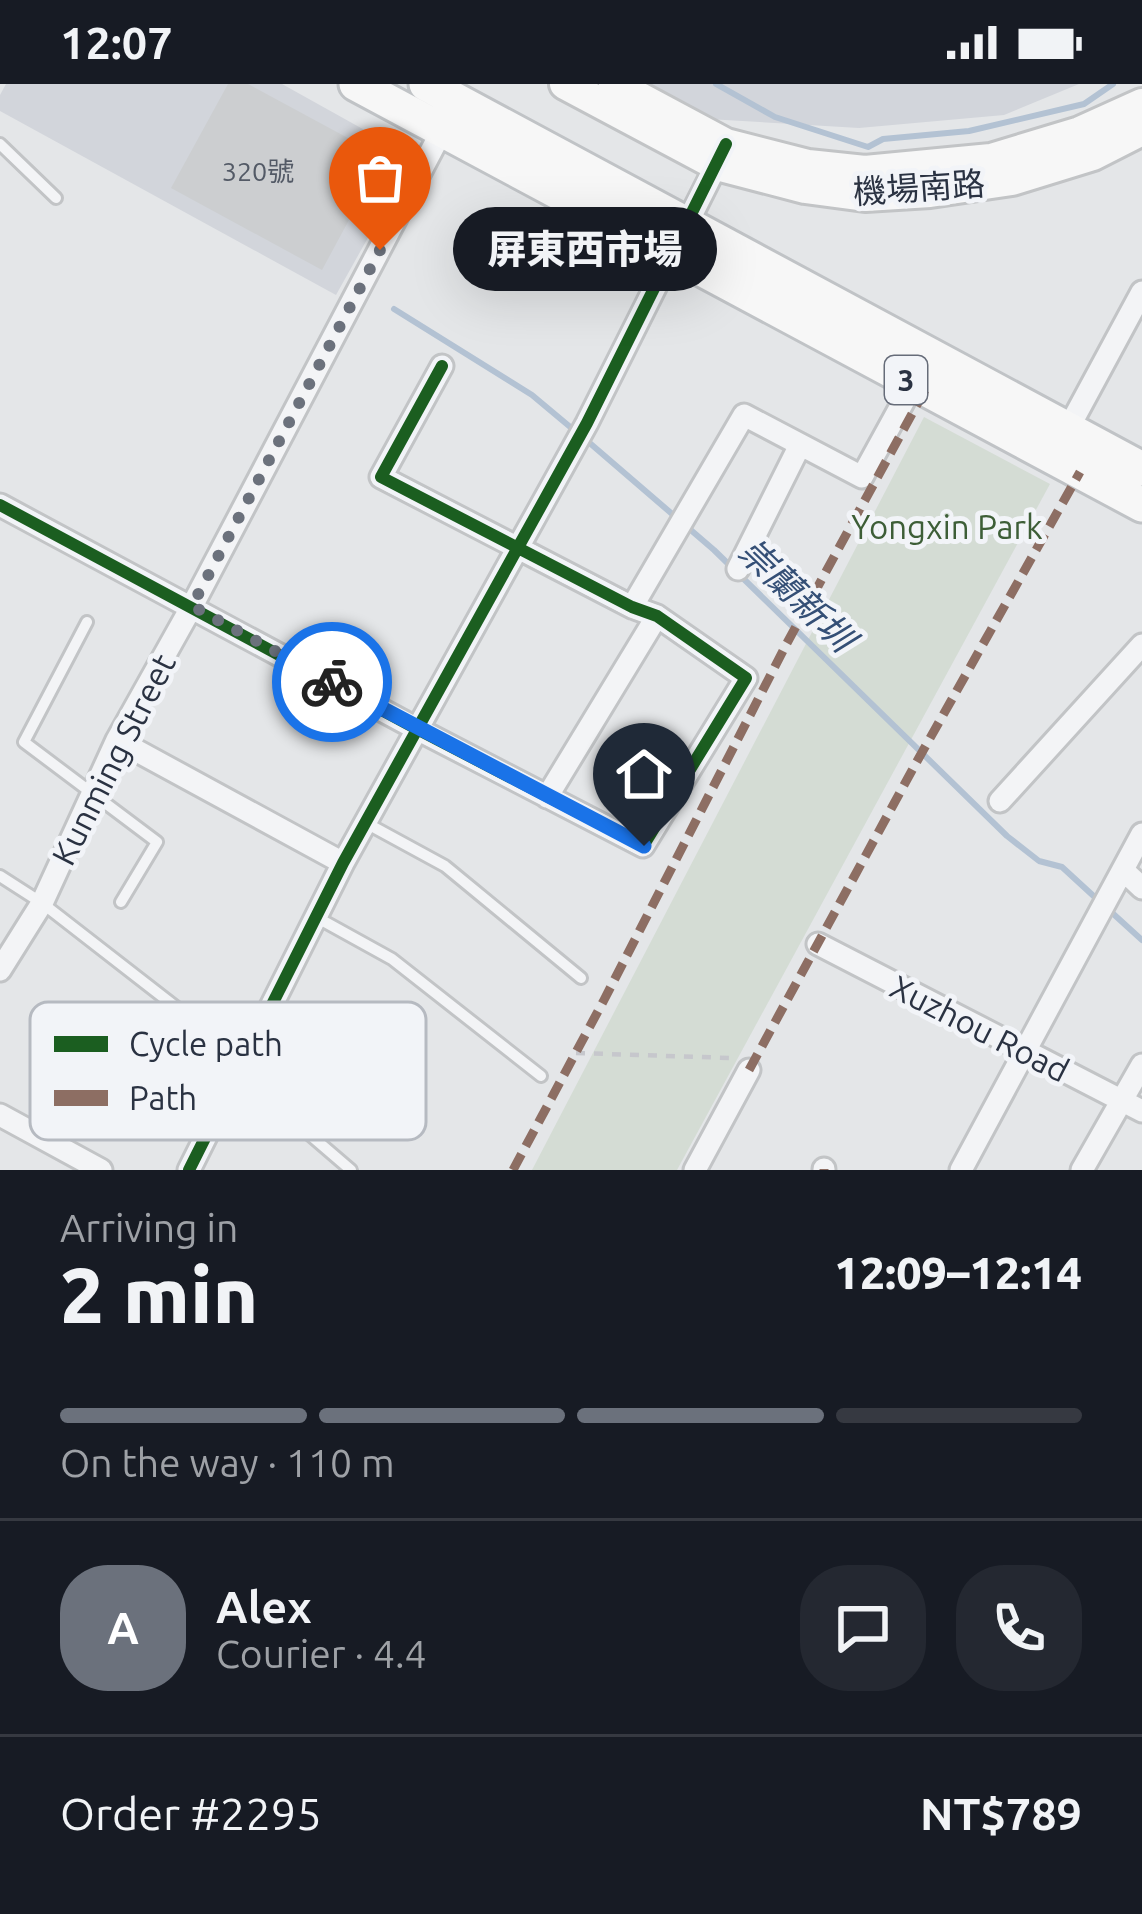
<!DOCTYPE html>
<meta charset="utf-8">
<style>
body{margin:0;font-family:Ubuntu,"Noto Sans TC",sans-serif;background:#242831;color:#f1f3f6;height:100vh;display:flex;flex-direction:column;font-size:45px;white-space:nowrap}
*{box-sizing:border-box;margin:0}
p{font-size:39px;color:#9ea1a6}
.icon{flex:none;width:66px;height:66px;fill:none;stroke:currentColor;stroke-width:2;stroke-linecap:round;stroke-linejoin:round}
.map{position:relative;height:1086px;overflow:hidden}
.panel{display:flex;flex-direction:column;background:#171b24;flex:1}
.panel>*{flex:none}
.pin{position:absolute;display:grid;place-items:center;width:102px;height:102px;color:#fff;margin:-123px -51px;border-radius:50% 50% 50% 0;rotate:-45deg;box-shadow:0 0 12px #0007}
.pin .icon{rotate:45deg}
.courier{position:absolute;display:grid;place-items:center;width:120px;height:120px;margin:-60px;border:9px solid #1a73e8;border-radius:50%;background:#fff;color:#222;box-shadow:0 3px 15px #0007}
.bubble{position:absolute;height:84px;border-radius:42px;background:#171b24;box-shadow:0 12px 48px #0002;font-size:39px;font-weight:800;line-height:84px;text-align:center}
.overview em{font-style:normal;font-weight:800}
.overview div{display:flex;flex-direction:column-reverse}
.overview{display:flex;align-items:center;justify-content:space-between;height:204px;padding:0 60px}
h1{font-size:78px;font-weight:800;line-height:90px}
.bar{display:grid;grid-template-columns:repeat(4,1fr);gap:18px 12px;align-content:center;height:144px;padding:0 60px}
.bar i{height:15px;border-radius:9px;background:#363941}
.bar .active{background:#6b717c}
.bar p{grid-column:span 4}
.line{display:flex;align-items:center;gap:30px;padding:0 60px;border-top:3px solid #363941}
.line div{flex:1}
.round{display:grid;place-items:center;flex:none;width:126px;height:126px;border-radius:48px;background:#242831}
.status{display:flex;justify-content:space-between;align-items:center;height:84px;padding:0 60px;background:#171b24;direction:ltr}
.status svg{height:33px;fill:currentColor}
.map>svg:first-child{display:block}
.built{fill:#d2d5db}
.green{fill:#d4dcd4}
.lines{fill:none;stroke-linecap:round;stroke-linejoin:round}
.stream{stroke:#b3c2d3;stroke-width:6}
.building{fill:#ccced0}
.lane-casing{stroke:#c2c4c6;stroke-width:16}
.street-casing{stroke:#c2c4c6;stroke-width:27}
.secondary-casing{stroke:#c2c4c6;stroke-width:36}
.primary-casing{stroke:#c0c3c6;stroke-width:39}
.path{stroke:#c6c7cc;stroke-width:4.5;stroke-dasharray:9 9;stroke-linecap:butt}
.lane{stroke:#f3f4f6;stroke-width:10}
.street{stroke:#f3f4f6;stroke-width:21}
.secondary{stroke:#f7f7f7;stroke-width:30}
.primary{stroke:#f7f7f7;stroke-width:33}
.quiet{stroke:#8d6e63;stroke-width:9;stroke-dasharray:18 9;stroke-linecap:butt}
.cycleway-casing{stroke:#f2f4f8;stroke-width:20}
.cycleway{stroke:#1b5e20;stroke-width:12}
.done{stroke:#6b717c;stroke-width:12;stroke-dasharray:0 21.6}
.route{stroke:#1a73e8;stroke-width:15}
.labels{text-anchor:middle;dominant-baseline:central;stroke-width:10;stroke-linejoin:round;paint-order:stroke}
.number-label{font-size:27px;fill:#535a66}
.shield{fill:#f2f4f8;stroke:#666c79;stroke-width:3}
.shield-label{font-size:30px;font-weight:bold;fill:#2a3242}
.street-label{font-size:33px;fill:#2a3242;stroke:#f2f4f8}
.park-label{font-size:33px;fill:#3d5e37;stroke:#f2f4f8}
.water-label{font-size:36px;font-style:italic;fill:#344f76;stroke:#f2f4f8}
.key{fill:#f2f4f8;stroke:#b6bac1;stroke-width:3}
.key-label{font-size:33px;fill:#2a3242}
</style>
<div class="status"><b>12:07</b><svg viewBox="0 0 49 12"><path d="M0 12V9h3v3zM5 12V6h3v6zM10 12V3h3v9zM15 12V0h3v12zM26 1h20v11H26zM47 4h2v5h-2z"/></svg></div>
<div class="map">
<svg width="1142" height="1086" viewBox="0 0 1142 1086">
<rect width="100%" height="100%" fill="#e4e6e8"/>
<path class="built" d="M6,0h276l131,73 -77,138 -336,-184v-16z
M648,0h431l-75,31 -145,13 -151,-9z"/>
<path class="green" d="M924,333l126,67 -373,686h-145z"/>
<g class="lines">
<path class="stream" d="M716,0l59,33 93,30 15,-8 86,-8 115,-27 29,-20
M394,225l138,86 43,36
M585,355l129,111 293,286 32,25 23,6 37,34
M1109,826l33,30"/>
</g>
<path class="building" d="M228,0h20l135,73 -61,113 -151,-82z"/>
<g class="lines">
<g class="lane-casing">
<path id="lane" d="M0,60l56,54
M87,538l-63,120 133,100 -36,60
M366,739l79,43 136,112
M0,792l42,27 202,157
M316,833l76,42 149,117
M270,924l52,29 93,78
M238,989l113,97"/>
</g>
<g class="street-casing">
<path id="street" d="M1071,357l-3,-12 74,-137
M0,421l417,224 226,117 103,-168 -89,-62 -25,-9 -251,-130 61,-111
M738,485l62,-124
M632,523l112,-192 118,62 51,-93
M117,656l226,123
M547,713l110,-181
M1000,717l142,-156
M1123,786l19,18
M818,860l324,167
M0,886l42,-67 75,-163 75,-134 254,-483
M0,1031l101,55
M189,1086l154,-307 244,-440 134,-267
M695,1086l54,-100
M824,1086v-1
M961,1086l181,-336
M1082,1086l60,-105"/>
</g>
<g class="secondary-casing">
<path id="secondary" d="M565,0l152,81 88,23 60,8 65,-4 82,-12 81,-25 49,-25
M614,0l112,60 82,21 57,6 126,-12 89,-27 62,-28"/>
</g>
<g class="primary-casing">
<path id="primary" d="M356,0l786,421
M426,0l716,385"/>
</g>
<path class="path" d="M576,969l155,5"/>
<use href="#lane" class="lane"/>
<use href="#street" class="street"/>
<use href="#secondary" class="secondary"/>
<use href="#primary" class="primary"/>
<path class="quiet" d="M749,986l167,-307 164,-291
M513,1086l91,-170 183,-357 138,-253
M824,1086v-1"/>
<g class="cycleway-casing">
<path id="cycleway" d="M0,421l417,224 226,117 103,-168 -89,-62 -25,-9 -251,-130 61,-111
M189,1086l154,-307 244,-440 139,-279"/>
</g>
<use href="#cycleway" class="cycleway"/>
</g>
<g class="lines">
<path class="done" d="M332,598l-140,-76 188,-356"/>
<path class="route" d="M332,598l312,164"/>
</g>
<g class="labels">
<g class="number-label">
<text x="258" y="87">320號</text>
</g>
<rect class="shield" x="885" y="272" width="42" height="48" rx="9"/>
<g class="shield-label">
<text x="906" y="296">3</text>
</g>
<g class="street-label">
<text transform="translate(919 103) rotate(-4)">機場南路</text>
<text transform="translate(113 675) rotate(-63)">Kunming Street</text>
<text transform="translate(980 944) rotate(27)">Xuzhou Road</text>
</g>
<g class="park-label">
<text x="947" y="442">Yongxin Park</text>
</g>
<g class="water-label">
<text transform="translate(797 510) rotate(44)">崇蘭新圳</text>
</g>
</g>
<rect x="30" y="918" width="396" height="138" rx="18" class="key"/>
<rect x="54" y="952" width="54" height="16" fill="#1b5e20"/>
<rect x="54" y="1006" width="54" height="16" fill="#8d6e63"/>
<g class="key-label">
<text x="129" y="972">Cycle path</text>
<text x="129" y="1026">Path</text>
</g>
</svg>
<div class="pin" style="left:380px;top:166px;background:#ea580c"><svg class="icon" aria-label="bag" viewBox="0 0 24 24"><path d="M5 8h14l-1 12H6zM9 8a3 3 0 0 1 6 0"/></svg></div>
<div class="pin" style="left:644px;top:762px;background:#1f2937"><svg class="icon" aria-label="home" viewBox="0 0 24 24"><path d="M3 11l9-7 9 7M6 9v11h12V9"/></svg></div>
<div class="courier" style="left:332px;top:598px"><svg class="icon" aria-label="bike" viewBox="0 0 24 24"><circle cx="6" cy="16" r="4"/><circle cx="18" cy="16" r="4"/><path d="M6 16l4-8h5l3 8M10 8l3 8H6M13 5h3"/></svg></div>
<div class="bubble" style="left:453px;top:123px;width:264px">屏東西市場</div>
</div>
<section class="panel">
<div class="overview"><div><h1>2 min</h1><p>Arriving in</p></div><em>12:09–12:14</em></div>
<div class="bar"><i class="active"></i><i class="active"></i><i class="active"></i><i></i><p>On the way · 110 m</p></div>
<div class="line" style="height:216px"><b class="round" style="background:#6b717c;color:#fff">A</b><div><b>Alex</b><p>Courier · 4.4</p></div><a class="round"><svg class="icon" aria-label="chat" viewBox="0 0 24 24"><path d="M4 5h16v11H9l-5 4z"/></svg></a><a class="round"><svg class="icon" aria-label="phone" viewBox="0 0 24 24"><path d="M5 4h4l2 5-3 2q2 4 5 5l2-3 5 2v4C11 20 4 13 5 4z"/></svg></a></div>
<div class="line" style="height:156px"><div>Order #2295</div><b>NT$789</b></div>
</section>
